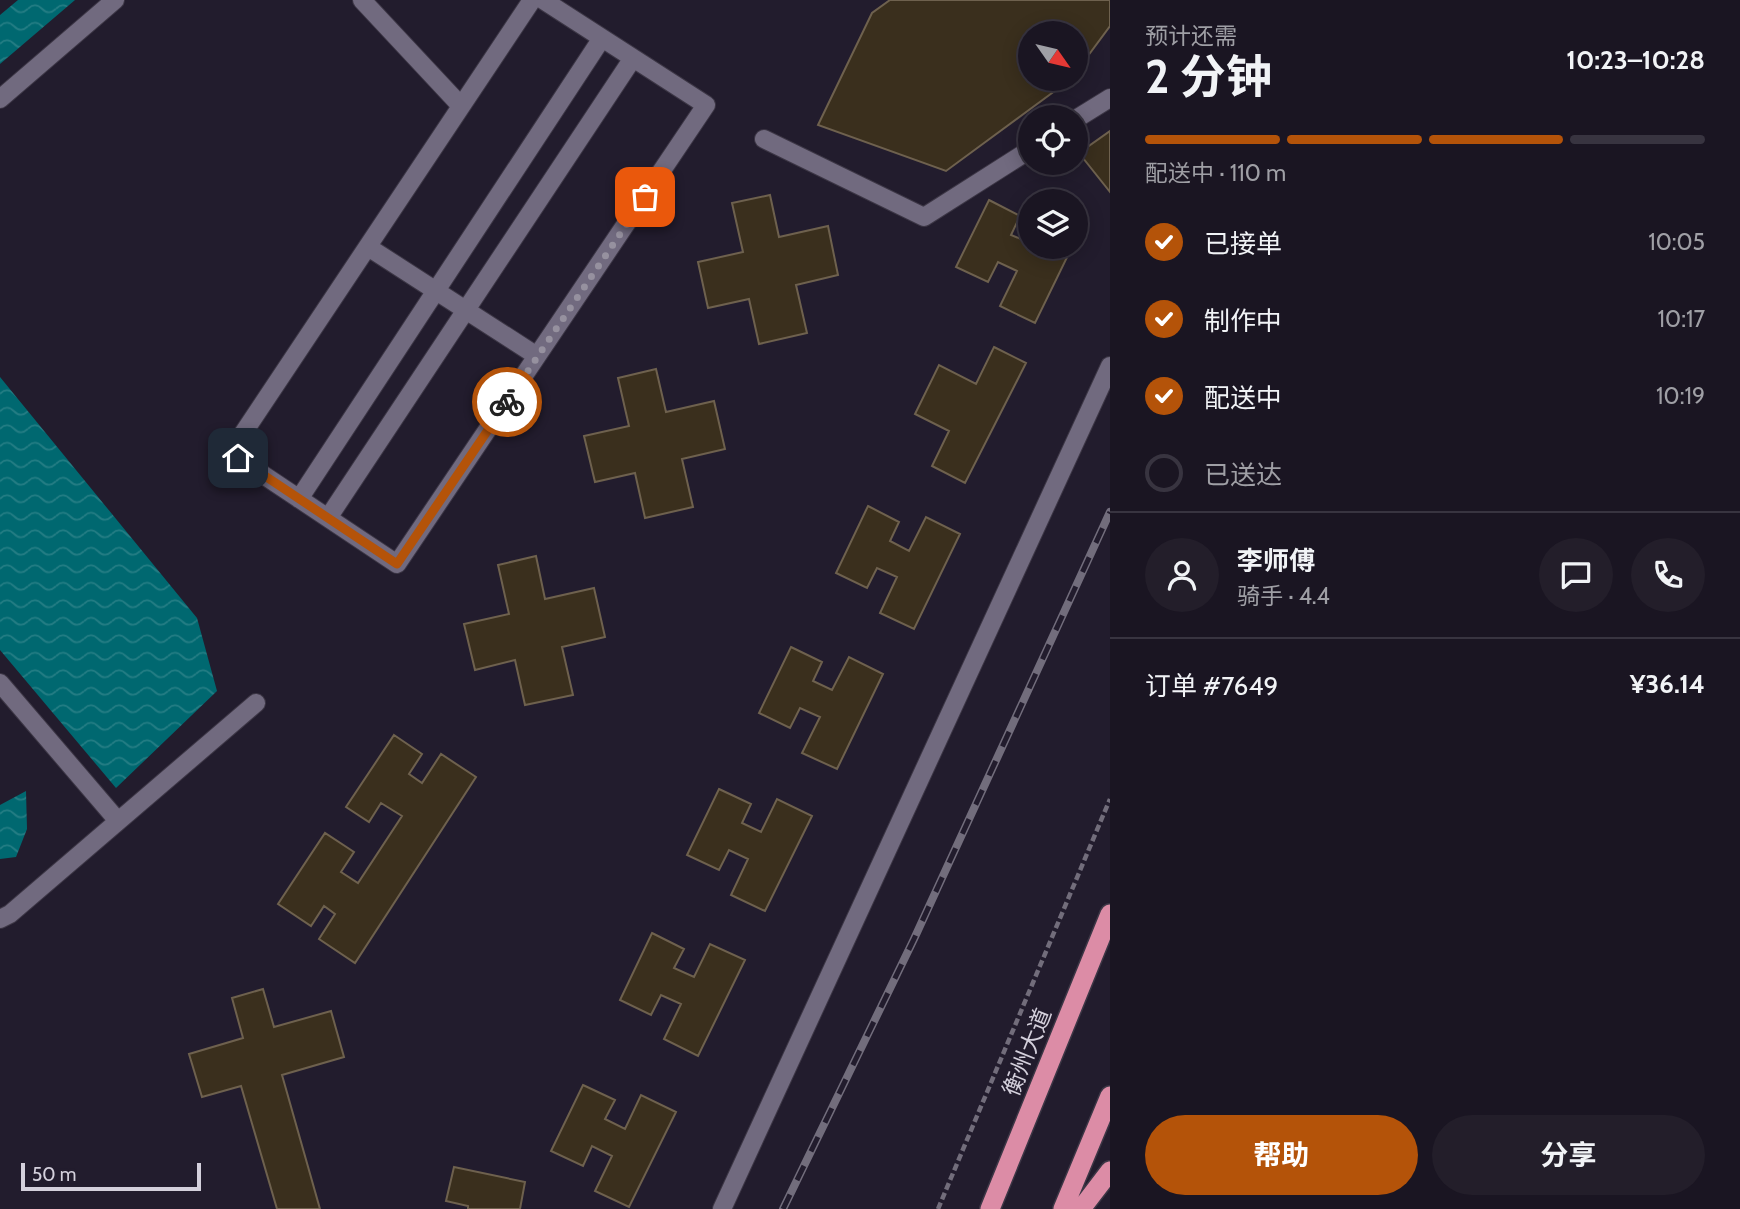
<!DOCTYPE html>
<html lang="zh">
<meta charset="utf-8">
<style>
body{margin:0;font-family:Cabin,"Noto Sans SC",sans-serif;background:#231e2a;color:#f1f3f6;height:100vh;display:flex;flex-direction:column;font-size:26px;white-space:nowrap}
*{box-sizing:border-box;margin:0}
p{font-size:23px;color:#9f9fa5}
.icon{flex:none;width:38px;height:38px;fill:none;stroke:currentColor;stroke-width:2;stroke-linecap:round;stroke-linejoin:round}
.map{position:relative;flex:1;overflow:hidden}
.sheet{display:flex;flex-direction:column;background:#1a1522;width:630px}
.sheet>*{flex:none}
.needle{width:46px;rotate:124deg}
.controls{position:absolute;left:1018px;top:21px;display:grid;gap:14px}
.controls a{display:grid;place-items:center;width:70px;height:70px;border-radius:50%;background:#1a1522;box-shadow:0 4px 18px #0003,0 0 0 2px #383440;font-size:35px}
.scale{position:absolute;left:21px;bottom:18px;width:180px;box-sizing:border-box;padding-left:7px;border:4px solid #d4d0dc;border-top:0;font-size:19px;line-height:24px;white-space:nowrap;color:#d4d0dc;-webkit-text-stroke:5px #221c2d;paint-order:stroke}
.pin{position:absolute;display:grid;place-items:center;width:60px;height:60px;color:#fff;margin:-30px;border-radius:14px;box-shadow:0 4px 10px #0006}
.courier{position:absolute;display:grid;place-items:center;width:70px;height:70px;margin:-35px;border:5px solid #b45309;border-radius:50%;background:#fff;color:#222;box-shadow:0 2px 9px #0007}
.head em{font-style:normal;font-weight:700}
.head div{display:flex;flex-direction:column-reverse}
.head{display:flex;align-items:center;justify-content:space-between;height:119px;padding:0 35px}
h1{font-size:46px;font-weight:700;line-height:52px}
.bar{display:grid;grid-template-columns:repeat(4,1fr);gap:10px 7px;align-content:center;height:84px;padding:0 35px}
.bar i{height:9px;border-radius:5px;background:#383440}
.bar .on{background:#b45309}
.bar p{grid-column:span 4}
.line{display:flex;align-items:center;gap:18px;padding:0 35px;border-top:2px solid #383440}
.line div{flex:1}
.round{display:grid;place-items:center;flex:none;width:74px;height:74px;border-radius:37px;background:#231e2a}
ol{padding:0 35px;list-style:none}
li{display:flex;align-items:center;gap:21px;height:77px}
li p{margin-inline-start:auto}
li .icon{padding:7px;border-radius:50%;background:#b45309;color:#fff;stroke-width:4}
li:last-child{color:#9f9fa5}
li i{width:38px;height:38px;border:4px solid #383440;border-radius:50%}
.action{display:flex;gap:14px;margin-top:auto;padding:14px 35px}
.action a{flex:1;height:80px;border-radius:42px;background:#b45309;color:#fff;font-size:28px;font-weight:700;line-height:80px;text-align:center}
.action a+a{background:#231e2a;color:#f1f3f6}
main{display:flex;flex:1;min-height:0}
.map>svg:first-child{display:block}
.water{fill:url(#water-waves)}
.building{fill:#3a2f1d;stroke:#6e614e;stroke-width:2}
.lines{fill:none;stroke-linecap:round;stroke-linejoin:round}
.minor-casing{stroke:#3c3645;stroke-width:20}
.trunk-casing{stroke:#3c3645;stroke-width:22}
.path{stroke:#726d7b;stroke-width:4.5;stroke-dasharray:7 3.5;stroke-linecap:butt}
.minor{stroke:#716a7f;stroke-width:18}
.trunk{stroke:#dc8ca6;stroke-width:19}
.rail-casing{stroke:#726d7c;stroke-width:8}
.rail{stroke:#221c2d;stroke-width:5;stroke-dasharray:16;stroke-linecap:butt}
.done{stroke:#96919f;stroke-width:7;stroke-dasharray:0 12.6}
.route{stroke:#b45309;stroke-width:9}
.labels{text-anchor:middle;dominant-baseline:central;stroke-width:5;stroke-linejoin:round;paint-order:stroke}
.street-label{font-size:23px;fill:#d4d0dc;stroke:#221c2d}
</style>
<main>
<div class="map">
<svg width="1110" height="1209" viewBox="0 0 1110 1209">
<defs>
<pattern id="water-waves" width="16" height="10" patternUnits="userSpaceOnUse" patternTransform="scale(1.75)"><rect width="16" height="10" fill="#006870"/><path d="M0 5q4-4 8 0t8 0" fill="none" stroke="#247d84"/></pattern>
</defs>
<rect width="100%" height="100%" fill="#221c2d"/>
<path class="water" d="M18,0h57l-75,64v-49z
M0,377l197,241 20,73 -101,97 -116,-138z
M26,791l1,38 -11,28 -16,2v-54z"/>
<path class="building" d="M890,0h220v26l-34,46v-39h-45v46h40l-125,92 -128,-46 54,-112z
M1110,131v61l-31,-39z
M770,195l9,42 49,-11 10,49 -42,10 11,48 -48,11 -10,-45 -41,9 -10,-46 45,-10 -11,-49z
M989,200l31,16 -9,19 20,8v4h41l-37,76 -35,-17 17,-35 -19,-9 -10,20 -32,-15z
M994,347l32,16 -61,120 -33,-17 17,-35 -34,-17 24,-49 37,19z
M656,369l10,43 48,-11 11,48 -43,10 11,48 -48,11 -10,-45 -40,9 -11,-46 45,-10 -11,-48z
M868,506l31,16 -9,19 19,10 17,-34 34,17 -46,95 -34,-16 17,-36 -20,-9 -10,20 -31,-15z
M536,556l9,43 49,-11 11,49 -43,10 11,48 -48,10 -10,-45 -40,10 -11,-46 45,-10 -11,-49z
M791,647l31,15 -9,19 19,9 17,-33 34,17 -46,95 -35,-16 18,-36 -20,-9 -10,20 -31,-15z
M394,735l28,19 -13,20 13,9 19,-29 35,23 -121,186 -36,-24 16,-25 -11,-8 -13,20 -33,-22 47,-71 29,19 -13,20 17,11 44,-67 -21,-13 -12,19 -23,-15z
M719,789l32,15 -9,19 19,9 16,-33 35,17 -47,95 -34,-16 17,-36 -19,-9 -10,20 -32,-15z
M652,933l32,16 -10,19 20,9 16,-33 35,16 -47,96 -34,-17 17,-35 -20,-9 -10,20 -31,-15z
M263,989l11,38 57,-16 13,46 -62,18 38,134h-43l-36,-123 -39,11 -13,-43 54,-16 -11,-40z
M583,1085l32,15 -10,19 20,10 16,-34 35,17 -47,95 -34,-16 17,-35 -20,-10 -9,20 -32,-15z
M454,1167l71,15 -5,27h-52v-3l-22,-5z"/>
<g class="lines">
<g class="minor-casing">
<path id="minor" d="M362,0l99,106
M532,0l-294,441v17l159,106 309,-459 -163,-105
M0,99l115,-99
M1076,119l34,-21
M764,139l160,78 107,-68
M368,247l169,109
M299,499l303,-461
M328,518l305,-460
M0,683l118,138
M0,919l10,-5 246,-211
M722,1209l388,-843"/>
</g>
<g class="trunk-casing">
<path id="trunk" d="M990,1209l120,-295
M1063,1209l47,-113
M1081,1209l29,-38"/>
</g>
<path class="path" d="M938,1209l172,-410"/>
<use href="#minor" class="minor"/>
<use href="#trunk" class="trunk"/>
<g class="rail-casing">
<path id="rail" d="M783,1209l131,-270 196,-427"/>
</g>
<use href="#rail" class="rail"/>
</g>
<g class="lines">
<path class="done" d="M507,402l138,-205"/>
<path class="route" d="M238,458l159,106 110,-162"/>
</g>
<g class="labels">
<g class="street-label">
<text transform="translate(1027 1052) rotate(-68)">衡州大道</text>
</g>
</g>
</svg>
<div class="controls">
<a><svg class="needle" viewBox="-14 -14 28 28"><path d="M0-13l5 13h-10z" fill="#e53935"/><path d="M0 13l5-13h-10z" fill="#9f9fa5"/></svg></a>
<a><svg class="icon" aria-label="locate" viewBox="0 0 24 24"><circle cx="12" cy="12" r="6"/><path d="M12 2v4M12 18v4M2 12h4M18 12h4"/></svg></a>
<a><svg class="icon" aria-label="layers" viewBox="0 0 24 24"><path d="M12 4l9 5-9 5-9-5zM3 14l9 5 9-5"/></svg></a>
</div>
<div class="scale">50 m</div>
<div class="pin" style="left:645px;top:197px;background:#ea580c"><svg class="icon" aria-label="bag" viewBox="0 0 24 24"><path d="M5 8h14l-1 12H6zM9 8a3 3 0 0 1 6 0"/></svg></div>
<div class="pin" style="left:238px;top:458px;background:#1f2937"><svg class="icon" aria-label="home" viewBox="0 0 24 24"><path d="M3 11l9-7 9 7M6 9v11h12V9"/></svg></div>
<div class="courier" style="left:507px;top:402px"><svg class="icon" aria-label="bike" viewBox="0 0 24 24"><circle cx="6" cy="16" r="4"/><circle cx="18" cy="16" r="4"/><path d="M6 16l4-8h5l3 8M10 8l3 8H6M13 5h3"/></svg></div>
</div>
<section class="sheet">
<div class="head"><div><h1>2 分钟</h1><p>预计还需</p></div><em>10:23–10:28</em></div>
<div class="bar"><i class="on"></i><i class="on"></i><i class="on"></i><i></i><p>配送中 · 110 m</p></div>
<ol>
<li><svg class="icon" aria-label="check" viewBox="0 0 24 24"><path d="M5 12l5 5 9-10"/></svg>已接单<p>10:05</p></li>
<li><svg class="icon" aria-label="check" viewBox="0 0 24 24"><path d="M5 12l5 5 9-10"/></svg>制作中<p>10:17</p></li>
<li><svg class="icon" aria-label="check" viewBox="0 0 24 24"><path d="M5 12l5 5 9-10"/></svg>配送中<p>10:19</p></li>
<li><i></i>已送达</li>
</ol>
<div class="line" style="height:126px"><a class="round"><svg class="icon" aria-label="person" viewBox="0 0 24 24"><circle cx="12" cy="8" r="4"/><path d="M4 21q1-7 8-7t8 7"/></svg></a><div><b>李师傅</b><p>骑手 · 4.4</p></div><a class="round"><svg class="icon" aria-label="chat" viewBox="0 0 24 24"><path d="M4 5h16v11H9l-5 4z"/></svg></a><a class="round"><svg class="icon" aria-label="phone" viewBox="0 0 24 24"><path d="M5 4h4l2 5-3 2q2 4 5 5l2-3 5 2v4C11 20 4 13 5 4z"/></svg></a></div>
<div class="line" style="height:91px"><div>订单 #7649</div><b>¥36.14</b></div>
<div class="action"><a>帮助</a><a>分享</a></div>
</section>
</main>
